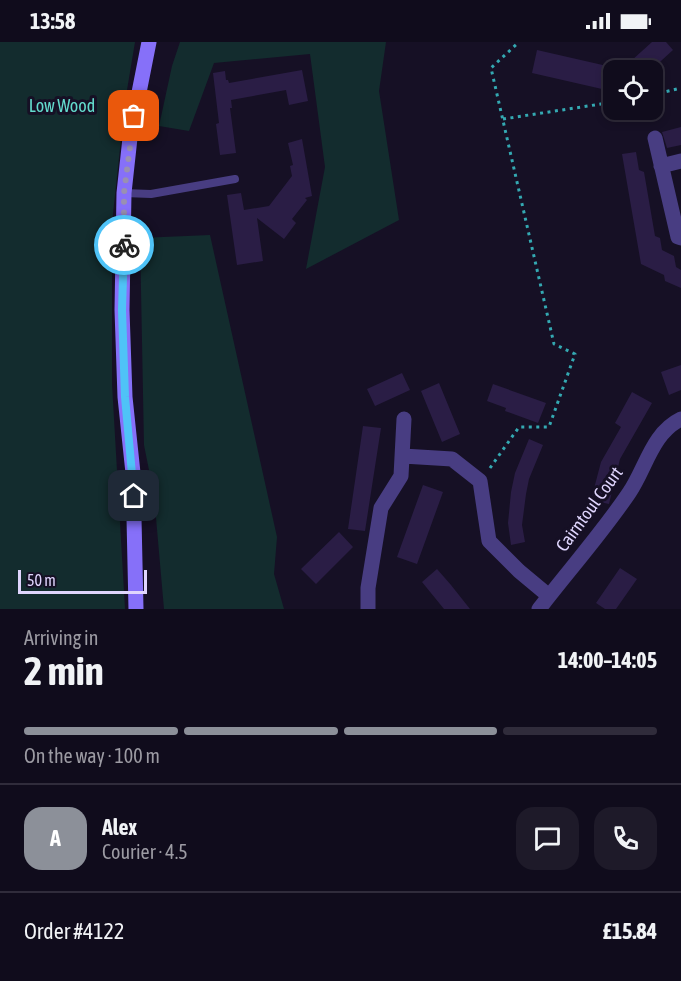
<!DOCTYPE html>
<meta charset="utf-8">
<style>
body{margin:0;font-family:"Asap Condensed",sans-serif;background:#1e1a29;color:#f1f3f6;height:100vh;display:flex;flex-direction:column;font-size:22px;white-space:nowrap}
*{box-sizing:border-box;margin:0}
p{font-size:20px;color:#9c9ba3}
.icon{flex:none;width:33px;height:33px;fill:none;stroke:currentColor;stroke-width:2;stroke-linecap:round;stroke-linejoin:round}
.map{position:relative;height:567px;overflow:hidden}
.panel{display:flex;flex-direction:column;background:#100c1c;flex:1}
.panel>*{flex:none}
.buttons{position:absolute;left:603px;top:18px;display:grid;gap:12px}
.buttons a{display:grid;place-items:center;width:60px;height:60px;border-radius:12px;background:#100c1c;box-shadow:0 3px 9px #0003,0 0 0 2px #302c3b;font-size:30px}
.scale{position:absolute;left:18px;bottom:15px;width:129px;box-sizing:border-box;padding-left:6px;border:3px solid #dfd5fd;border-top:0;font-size:16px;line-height:21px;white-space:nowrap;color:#dfd5fd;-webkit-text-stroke:4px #161025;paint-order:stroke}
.pin{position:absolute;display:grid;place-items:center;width:51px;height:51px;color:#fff;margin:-26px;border-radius:12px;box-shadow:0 3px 9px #0006}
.courier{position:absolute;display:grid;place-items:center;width:60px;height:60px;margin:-30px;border:4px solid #4fc3f7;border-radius:50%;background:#fff;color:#222;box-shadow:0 2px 8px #0007}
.overview em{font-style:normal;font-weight:700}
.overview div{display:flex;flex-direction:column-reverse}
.overview{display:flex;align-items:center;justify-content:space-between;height:102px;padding:0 24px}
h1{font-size:39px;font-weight:700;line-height:45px}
.bar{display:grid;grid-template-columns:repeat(4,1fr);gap:9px 6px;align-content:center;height:72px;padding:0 24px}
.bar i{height:8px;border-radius:4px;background:#302c3b}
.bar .on{background:#8c9099}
.bar p{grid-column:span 4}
.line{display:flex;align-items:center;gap:15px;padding:0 24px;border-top:2px solid #302c3b}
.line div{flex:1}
.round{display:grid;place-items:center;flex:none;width:63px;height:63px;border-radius:18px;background:#1e1a29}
.status{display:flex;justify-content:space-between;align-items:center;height:42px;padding:0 30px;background:#100c1c;direction:ltr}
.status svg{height:16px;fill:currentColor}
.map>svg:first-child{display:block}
.green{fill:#132c2e}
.building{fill:#2a1d45}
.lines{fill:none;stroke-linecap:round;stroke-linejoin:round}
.path{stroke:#34a9b2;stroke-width:3;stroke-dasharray:3 4.5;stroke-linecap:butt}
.lane{stroke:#483d82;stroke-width:8}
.street{stroke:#483d82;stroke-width:15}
.secondary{stroke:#8670f9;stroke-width:15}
.done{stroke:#9990b1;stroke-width:6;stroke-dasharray:0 10.8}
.route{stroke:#4fc3f7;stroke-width:8}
.labels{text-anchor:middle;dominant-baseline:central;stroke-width:6;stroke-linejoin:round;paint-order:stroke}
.park-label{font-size:18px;fill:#63dbcd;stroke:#161025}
.street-label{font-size:18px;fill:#dfd5fd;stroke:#161025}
</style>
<div class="status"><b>13:58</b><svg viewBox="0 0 49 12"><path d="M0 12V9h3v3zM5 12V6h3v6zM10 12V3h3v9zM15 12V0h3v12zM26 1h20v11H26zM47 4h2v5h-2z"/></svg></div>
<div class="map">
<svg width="681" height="567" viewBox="0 0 681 567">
<rect width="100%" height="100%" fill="#161025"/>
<path class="green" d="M0,0h135l-10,60 -13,121v161l13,225h-125z
M180,0h206l-7,49 20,129 -93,49 19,-102 -15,-113 -96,9 -25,68 -30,-5 13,-60z
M210,193l67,302 -3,37 10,35h-120l-10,-114 -10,-50 -4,-207z"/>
<path class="building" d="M652,0h14l7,8 -22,20h-30z
M537,8l70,16 -5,23 -70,-16z
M302,28l6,31 -19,4 -3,-15 -55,10 1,8h-2l6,45 -16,2 -4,-31 3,-1 -6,-50 12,-2 1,9h2l1,3z
M681,85v18l-14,3 -5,-16z
M302,97l10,57 -7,2 2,2 -15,19 4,4 -12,16 -27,-21 6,43 -26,4 -10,-70 14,-2 3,17 25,-4 23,-30 -2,-10 3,-1 -5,-22z
M636,110l3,18 5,2 11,64 5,2 2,12 12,6 2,11 5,3v18l-16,-7 -1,-6 -23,-11 -19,-110z
M681,323v25l-12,5 -8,-23z
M402,331l8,17 -35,16 -8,-17z
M439,341l21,51 -18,8 -21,-51z
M493,342l53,19 -8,20 -33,-12 1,-3 -19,-7z
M632,350l20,11 -32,56 -11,45 -18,-4 10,-38 20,-35 -6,-4z
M363,384l18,2 -16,103 -17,-2z
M529,397l14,6 -14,34 -3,15 -4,31 3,17 -14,3 -3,-22 3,-31 4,-19z
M423,443l20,7 -26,72 -20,-7z
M339,490l14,15 -37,37 -15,-15z
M620,526l17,11 -21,30h-11l-9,-6z
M437,527l14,16 19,24h-26l-22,-27z"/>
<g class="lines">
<path class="path" d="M652,53l29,-7
M503,77l111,-17
M490,426l29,-41h30l26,-73 -21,-10 -63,-276 28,-26"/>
<path class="lane" d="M124,151l27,1 84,-15"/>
<path class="street" d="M655,96l23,99 3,1
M661,124l20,-5
M403,414l49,3 28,22 9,60 30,30 30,25
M368,567v-21l13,-80 20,-32 3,-57
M539,567c30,-39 63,-76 90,-116 17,-25 23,-60 52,-74"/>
<path class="secondary" d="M136,567l-3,-136 -8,-76 -3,-87 2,-117 6,-55 19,-96"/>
</g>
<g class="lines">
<path class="done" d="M124,203v-52l10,-77"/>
<path class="route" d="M124,203l-2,65 3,87 9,99"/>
</g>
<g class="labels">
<g class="park-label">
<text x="62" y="63">Low Wood</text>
</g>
<g class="street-label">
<text transform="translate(589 467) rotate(-54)">Cairntoul Court</text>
</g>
</g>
</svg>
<div class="buttons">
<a><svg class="icon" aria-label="locate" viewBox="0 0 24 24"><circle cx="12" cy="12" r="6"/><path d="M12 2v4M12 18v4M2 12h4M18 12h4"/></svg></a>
</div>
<div class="scale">50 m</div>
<div class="pin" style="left:134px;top:74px;background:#ea580c"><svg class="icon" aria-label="bag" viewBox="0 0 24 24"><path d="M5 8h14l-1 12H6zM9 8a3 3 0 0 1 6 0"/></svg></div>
<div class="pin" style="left:134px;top:454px;background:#1f2937"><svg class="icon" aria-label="home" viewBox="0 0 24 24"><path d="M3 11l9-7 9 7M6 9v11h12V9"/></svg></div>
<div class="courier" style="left:124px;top:203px"><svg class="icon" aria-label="bike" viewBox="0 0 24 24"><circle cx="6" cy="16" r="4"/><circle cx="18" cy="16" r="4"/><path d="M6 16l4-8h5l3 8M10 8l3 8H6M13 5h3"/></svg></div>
</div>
<section class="panel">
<div class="overview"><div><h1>2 min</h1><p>Arriving in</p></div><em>14:00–14:05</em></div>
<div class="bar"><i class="on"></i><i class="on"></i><i class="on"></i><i></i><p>On the way · 100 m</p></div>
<div class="line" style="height:108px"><b class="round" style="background:#8c9099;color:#fff">A</b><div><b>Alex</b><p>Courier · 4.5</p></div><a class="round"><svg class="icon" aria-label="chat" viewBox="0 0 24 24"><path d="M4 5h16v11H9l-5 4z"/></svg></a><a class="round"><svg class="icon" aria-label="phone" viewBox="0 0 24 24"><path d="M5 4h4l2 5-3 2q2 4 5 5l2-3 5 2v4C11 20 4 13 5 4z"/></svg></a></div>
<div class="line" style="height:78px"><div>Order #4122</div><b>£15.84</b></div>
</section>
